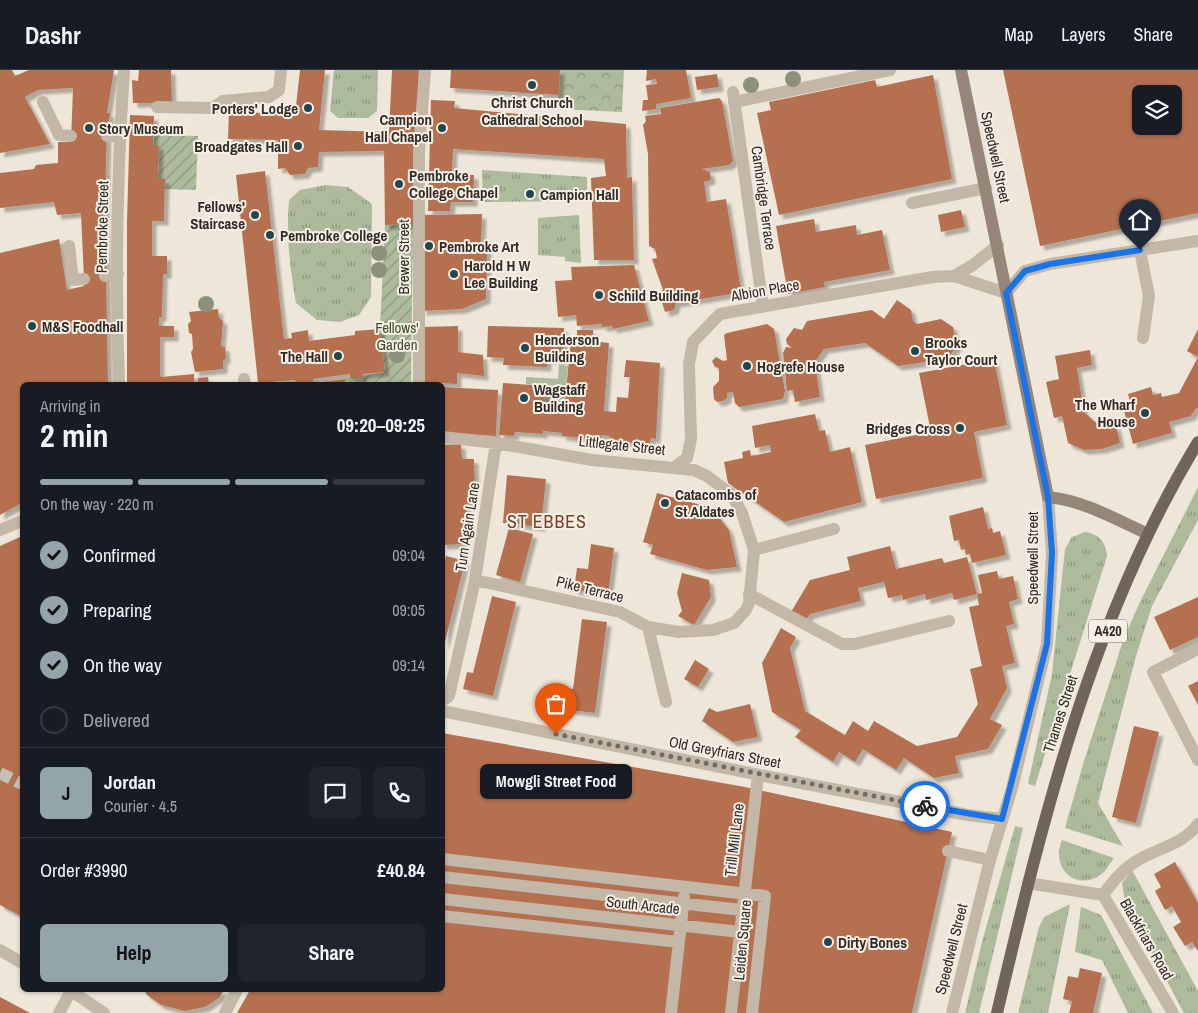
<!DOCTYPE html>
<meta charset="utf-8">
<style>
body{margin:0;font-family:"Archivo Narrow",sans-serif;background:#20242c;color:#f1f3f6;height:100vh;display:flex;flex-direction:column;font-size:19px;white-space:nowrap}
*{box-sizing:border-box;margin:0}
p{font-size:16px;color:#9ea1a6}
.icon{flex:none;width:28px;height:28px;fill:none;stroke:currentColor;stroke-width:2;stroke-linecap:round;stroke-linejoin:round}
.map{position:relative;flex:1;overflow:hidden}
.side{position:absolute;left:20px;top:312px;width:425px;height:610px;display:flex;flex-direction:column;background:#171b24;border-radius:8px;box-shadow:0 1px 4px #0004}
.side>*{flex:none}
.buttons{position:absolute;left:1132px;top:15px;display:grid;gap:10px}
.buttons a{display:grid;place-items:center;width:50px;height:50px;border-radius:8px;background:#171b24;box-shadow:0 1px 4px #0004;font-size:25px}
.pin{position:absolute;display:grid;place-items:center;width:42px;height:42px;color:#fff;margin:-51px -21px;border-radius:50% 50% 50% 0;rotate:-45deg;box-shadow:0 0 5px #0007}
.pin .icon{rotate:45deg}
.courier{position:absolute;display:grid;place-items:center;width:50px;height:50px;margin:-25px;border:4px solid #1a73e8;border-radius:50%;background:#fff;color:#222;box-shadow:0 1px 6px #0007}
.bubble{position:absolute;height:35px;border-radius:8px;background:#171b24;box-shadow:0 1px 4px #0004;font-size:16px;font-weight:700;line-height:35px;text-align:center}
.headline em{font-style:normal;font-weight:700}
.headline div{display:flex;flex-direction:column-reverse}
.headline{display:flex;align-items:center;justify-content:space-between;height:85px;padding:0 20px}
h1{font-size:32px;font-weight:700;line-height:38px}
.bar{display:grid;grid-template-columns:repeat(4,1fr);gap:8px 5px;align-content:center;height:60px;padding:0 20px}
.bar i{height:6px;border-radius:4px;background:#363941}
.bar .active{background:#94a5aa}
.bar p{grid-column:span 4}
.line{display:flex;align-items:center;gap:12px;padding:0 20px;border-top:1px solid #363941}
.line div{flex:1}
.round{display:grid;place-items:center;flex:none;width:52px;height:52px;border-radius:8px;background:#20242c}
ol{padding:0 20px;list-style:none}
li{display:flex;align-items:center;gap:15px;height:55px}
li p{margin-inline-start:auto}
li .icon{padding:5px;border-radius:50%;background:#94a5aa;color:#111;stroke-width:4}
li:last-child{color:#9ea1a6}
li i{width:28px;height:28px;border:2px solid #363941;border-radius:50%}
.button{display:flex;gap:10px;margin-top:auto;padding:10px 20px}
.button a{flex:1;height:58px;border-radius:8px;background:#94a5aa;color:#111;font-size:20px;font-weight:700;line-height:58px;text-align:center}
.button a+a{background:#20242c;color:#f1f3f6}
header{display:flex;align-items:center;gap:30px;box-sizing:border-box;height:70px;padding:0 25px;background:#171b24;border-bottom:1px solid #363941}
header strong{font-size:24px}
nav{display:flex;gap:28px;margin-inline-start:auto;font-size:18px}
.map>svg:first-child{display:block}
.grass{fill:url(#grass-tufts)}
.forest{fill:url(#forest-crowns)}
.garden{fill:url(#garden-furrows)}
.building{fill:#b57150;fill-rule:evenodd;filter:url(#shadow)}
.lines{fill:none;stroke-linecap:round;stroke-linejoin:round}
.street-tunnel{stroke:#c7c1b5;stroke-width:12;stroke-dasharray:12 6;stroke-linecap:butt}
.lane{stroke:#c3b7a7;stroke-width:12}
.street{stroke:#c3b7a7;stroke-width:12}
.secondary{stroke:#968679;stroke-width:12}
.primary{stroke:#716459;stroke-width:12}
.tree{fill:#8d917b}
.done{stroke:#736c65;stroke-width:5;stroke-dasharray:0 9}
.route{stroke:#1a73e8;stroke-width:6}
.poi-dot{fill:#22464d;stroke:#f6efe5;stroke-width:2}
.labels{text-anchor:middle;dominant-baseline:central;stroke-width:4;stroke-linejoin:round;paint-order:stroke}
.shield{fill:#f6efe5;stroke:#6c6660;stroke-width:1}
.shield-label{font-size:14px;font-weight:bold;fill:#312b27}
.poi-label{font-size:15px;font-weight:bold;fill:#312b27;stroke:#f6efe5;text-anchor:start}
.street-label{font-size:15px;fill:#312b27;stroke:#f6efe5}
.park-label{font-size:15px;fill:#3e4c2e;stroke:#f6efe5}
.quarter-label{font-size:18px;letter-spacing:1px;fill:#75432b;stroke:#f6efe5}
</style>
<header>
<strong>Dashr</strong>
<nav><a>Map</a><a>Layers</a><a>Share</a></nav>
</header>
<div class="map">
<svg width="1198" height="943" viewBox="0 0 1198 943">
<defs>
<pattern id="grass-tufts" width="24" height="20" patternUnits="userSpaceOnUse" patternTransform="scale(1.25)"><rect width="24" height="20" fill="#adba9c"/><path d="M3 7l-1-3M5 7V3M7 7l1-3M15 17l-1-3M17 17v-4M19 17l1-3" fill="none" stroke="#8d977f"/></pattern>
<pattern id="forest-crowns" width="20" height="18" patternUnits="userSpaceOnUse" patternTransform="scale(1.25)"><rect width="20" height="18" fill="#adba9c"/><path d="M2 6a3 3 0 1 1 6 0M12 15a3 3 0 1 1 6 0" fill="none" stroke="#8d977f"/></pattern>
<pattern id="garden-furrows" width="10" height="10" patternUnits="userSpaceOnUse" patternTransform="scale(1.25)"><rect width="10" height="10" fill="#adba9c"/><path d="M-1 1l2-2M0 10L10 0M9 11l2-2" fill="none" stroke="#8d977f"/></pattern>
<filter id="shadow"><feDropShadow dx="4.5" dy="4.5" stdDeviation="1" flood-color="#0004"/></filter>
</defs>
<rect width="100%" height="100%" fill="#ede6d9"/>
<path class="grass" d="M334,0h44l-1,41 -9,7h-30l-8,-7z
M482,100l105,7v24l-104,1z
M325,115l23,2 24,17 -1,93 -12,18 -19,7 -23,-2 -21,-17c-6,-34 -10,-68 -7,-103l11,-10z
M579,145l2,48 -16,-2v-4l-27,-2v-37z
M559,295l9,1 -4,46 -19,-1 1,-25 -20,-2v-7l32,2z
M1198,417v33l-46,86 -16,50 -38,147 25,43 -58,-18 19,-67 40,-123 16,-36z
M1085,462c14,2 21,10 22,24l-72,230 -7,-2 24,-110 13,-125 7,-12z
M1015,756l8,2 -44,185h-14l18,-75z
M1062,770l52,18c-3,4 -6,9 -9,13 -23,23 -56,1 -43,-31z
M1132,800l66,121v22h-14l-59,-110 -3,-20z
M1070,834l-22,109h-30l21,-86 5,-10z
M1081,837l20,8 52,98h-25l-26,-53 -27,-8z"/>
<path class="forest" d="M560,0h64l-2,42 -64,-3z"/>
<path class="garden" d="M154,65l44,1 -2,54 -32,-1v-10h-6l1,-34h-6z
M413,154l-2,161h-65l-1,-6 40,-7 -5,-43 5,-104z"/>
<path class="building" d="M0,0h12l3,6 14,-6h85l-7,43h3l-1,8h-2l-2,92 3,172h-86v118l-22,12v-262l59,-14 8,51 17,-4v-7l-3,-66 -24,2 -3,-13 -54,6v-35l34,-4 2,-4 22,-2v-21h13l2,-54 -35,2 -13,7 25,47 -50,9z
M139,0h32l1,33h-39l-1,-23 6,1z
M300,0h25l-6,60 70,2 3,-62h27l-6,154 -28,1 -1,-74 -65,1 -1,15 -10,1 -3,6 -15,1 -5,-7 -7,1v-29l-50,-1 1,-28 66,4z
M451,0h109l-1,25 -109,-7z
M647,0h39l5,28 -35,6v5l-14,2 1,-11h5l-2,-15 11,-1 -1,-5 -10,2z
M1003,0h195v143l-158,33zM1141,24h33v32h-33z
M717,4l2,13 -22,3 -2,-13z
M933,5l19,104 -173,36 -22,-102 14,-3 -2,-8 106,-22 2,7z
M719,28l3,3 11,60 -4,4 -27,4 8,3 1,8 -7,2 3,20 19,-3 15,90 -3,4 -62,10 -2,7 -9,2 -6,-19 4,-3 -11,-31 5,-1 -2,-9 -6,-3 -1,-92 -5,-29 3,-4 -1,-5 16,-2 -1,-6z
M431,30l24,1 -1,7 172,16 1,54 5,-1 2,83h-40l-3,-82 15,-2 -2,-17 -151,-10 -1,25 22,1 -1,27h-22l-1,9h-22z
M130,45l24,1 -1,29h6l-1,34h7l-1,42h-12v35h15v18h-4l-1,43h-3v9h15v11h-14v36l1,4 33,-3v11h-67v-163z
M265,101l19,168 8,-1 -1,-5 17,-3 1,11 46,-6v-4l25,-2 5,43 -22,2v4h-13v-4l-37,5v4l32,-4 1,6h-50l-1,-5 -37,3 -22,-208z
M961,140l4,17 -24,5 -3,-17z
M482,144l-1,34 6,1 -1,50 -24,10 -40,2v-96z
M814,149l2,13 40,-7 1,10 25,-5 8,40 -66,12 1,5 -37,7 -12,-68z
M634,195l15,56 -36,8 -1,-3 -10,1v-3l-25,2 -1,-11 -18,2 -3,-36 17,-1 -1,-13z
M897,230l14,10 2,11 4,3 24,-5 12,8 4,19 -10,13 -49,7 -33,-23 -41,6 -9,13 5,35 -25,5 -2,-12 -6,1 -4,-38 3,-6 6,1 -5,-4 -1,-5 8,-11 8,2 5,-9 65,-11 12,9z
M218,239l1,9 4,3 -2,25 4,1 1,11 -3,3v8l-28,3 -4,-20 2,-3 -1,-15 -3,-1 -1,-9 3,-3 -2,-9z
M767,254l7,5 11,62 -2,8 -44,8 -4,-4 -2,-11 -6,1v5l-4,3 -6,1 -3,-3 -1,-12 6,-6v-13l-4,-1 -3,-6 4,-4 7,4 4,-1 -3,-25 3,-2z
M458,256v26l25,3 1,21 -27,-3v11l-35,-2v-55z
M488,256l76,2 -1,32 -16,-1v8l-44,-2 1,-7 -17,-1z
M1198,259v80l-2,-1 -5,8 -22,6 3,11 -39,11 -11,-41 8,-2 -2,-7 23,-7 2,8 8,-2 1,4 17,-4 19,-36 -11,-6z
M577,260h16v11l16,2 -5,68 12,1 1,-15 11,1 2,-21h-6l2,-17 34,3 -4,76 -5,-1 -1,6 -41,-3 1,-5 -9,-1v5l-39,-4v-3l-19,-2v3l-28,-2 -1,4 -15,-1 4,-52 43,3 -1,25 19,1 7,-73 6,1z
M1090,280l2,15 -15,3 7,44 18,16 14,-3 4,18 -18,6 -18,1 -16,-7 -6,-27 -8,2 -8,-36 13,-3 -4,-23z
M994,289l13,66 -33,7 9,46 -107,21 -11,-54 66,-13 -12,-59z
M208,307l1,8h-11v-7z
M442,317l56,3 -2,46 -54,-4z
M815,344l4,17 6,-1 5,22 20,-5 12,55 -78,20 -56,-39 -4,-21 19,-4 -1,-6 8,-2 1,6 20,-4 -1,-7 -15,3 -3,-22z
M461,374l1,15h12l1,24h-5l1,21h-4l-2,40 -23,1v-100z
M507,405l39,4 -5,48 -38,-4z
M657,423l55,15 17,22 8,37 -30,3 -57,-16 3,-9 -10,-3z
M983,437l5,22 4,-1 1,5 7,-2 6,24 -34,8 -2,-9 -4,1 -1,-6 -4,1 -2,-10 -5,1 -5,-25z
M509,458l24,6 -13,48 -24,-7z
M22,466v381l-22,-12v-359z
M591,474l23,4 -6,47 -34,-5 3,-22 11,1z
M890,476l6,23 46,-11 2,5 23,-6 10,37 -23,6 -2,-7 -26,7 -1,-6 -22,6 -1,-5 -14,3 -4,-16 -26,6 3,13 -51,13 -5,7 -14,-9 19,-32 40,-10 -3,-13z
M446,486l19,5 -21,85 -2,-74z
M997,501l2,8 14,-3 5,23 -9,3 5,22 -8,2 9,37 -13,3 5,22 -17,31 12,6 -14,24 -33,7 4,17 -25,5 -30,-20 -8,12 -33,-21 -8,13 -16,-10 -6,10 -38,-25 6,-7 -29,-18 -10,-49 19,-35 15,9 -6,11 15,63 40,24 8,-14 15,10 6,-10 43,25 40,-9 21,-33 -8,-35 12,-3 -13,-59 10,-2 -2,-11 5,-1 -4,-18z
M682,503l27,7 2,17 -17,28 -16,-9 4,-5 -5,-18z
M492,526l24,6 -23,94 -30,-7 4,-17 6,1z
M1198,527v40l-28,13 -16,-33z
M582,549l25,3 -12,91 -33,-4 3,-21 8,1z
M695,590l14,9 -11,18 -14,-8z
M1198,611v24l-10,-19z
M750,634l8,33 -25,5 -31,-21 7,-13 8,4z
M1134,656l25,6 -23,91 -24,-6z
M442,663l303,54 207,45 -40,181h-675l13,-23h192z
M1175,792l23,41v48l-6,-9 -7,4 -12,-19 8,-5 -9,-16 -7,4 -10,-19 6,-4 -7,-13z
M1080,898l22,5 -9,40h-24l3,-12 -9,-2 5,-23 10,2z
M144,920h80l-5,8 -14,9 -20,4 -24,-6 -14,-10z
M0,927l30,16h-30z"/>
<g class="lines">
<path class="street-tunnel" d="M0,703l22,11"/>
<path class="lane" d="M43,32l16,33 12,1
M734,32l156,-32
M157,37l56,1
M107,66h13
M912,133l74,-15
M69,176l4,34 11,-1
M105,206l13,-2
M948,781l42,9"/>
<path class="street" d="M733,22l30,215
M213,38l10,-7 46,-4 10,-7 2,-20
M1140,180l9,46 -6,42
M954,206l19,-11 25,-20
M244,309l1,6
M119,315c-4,-105 -2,-211 5,-315
M419,315v-234l6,-81
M442,367l54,6 96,17 102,10 13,6 25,19 10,18 12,37 -5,53 -3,7 -12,13 -21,7 -34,2 -31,-5 -28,-15 -145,-32
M676,396l11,-8 4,-19 -2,-75 4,-22 27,-28 213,-37 21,-1 52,17 19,-22 25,-7 148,-23
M0,460l22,-9
M754,480l80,-21
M749,524l93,50h13l94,-23
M648,557l18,75
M1198,579l-45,23 45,88
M442,631l7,-5 26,-116 21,-137
M442,641l333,67 193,37 34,4
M442,789l323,37 -13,117
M442,807l300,33
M1028,813l75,12
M1103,825l70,118
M1103,825c9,-12 17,-23 29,-31 22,-16 49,-17 66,-40
M442,829l298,33
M442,846l237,26
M0,880l22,13
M70,920l34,23
M59,943l12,-22
M225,943l12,-23
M671,943l13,-116
M731,943l27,-238
M952,943l38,-153 22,-72 35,-144 5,-91 -4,-56"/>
<path class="secondary" d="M961,0l87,427c37,4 67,22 100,37"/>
<path class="primary" d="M997,943c46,-196 95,-397 201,-571"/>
</g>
<g class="tree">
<circle cx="793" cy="9" r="8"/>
<circle cx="751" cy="15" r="8"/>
<circle cx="379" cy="183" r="8"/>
<circle cx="379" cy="200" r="8"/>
<circle cx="206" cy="234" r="8"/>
<circle cx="397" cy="285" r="8"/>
</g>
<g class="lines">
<path class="done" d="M556,664l369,72"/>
<path class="route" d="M925,736l77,13 45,-175 5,-91 -4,-56 -42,-204 19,-22 25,-7 90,-14"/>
</g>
<g class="poi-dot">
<circle cx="532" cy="15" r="5"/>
<circle cx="308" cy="38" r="5"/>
<circle cx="89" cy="58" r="5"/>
<circle cx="442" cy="58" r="5"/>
<circle cx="298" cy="76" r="5"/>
<circle cx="399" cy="114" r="5"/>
<circle cx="530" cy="124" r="5"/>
<circle cx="255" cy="145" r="5"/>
<circle cx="270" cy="165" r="5"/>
<circle cx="429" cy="176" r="5"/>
<circle cx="454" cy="204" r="5"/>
<circle cx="599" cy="225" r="5"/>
<circle cx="32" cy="256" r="5"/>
<circle cx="525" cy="278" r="5"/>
<circle cx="915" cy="281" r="5"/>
<circle cx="338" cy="286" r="5"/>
<circle cx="747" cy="296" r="5"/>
<circle cx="524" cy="328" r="5"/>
<circle cx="1145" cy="343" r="5"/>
<circle cx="960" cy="358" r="5"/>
<circle cx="665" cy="433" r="5"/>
<circle cx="828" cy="872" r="5"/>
</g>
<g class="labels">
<rect class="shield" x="1089" y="549.5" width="38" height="23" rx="4"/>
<g class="shield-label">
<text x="1108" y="561">A420</text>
</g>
<g class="poi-label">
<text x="532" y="32" text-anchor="middle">Christ Church<tspan x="532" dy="17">Cathedral School</tspan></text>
<text x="298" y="38" text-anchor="end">Porters' Lodge</text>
<text x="432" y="49" text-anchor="end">Campion<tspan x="432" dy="17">Hall Chapel</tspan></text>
<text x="99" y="58">Story Museum</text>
<text x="288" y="76" text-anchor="end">Broadgates Hall</text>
<text x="409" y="105">Pembroke<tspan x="409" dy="17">College Chapel</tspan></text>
<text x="540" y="124">Campion Hall</text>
<text x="245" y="136" text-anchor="end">Fellows'<tspan x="245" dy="17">Staircase</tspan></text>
<text x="280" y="165">Pembroke College</text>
<text x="439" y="176">Pembroke Art</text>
<text x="464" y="195">Harold H W<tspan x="464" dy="17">Lee Building</tspan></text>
<text x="609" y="225">Schild Building</text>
<text x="42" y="256">M&amp;S Foodhall</text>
<text x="535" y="269">Henderson<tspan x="535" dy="17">Building</tspan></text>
<text x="925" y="272">Brooks<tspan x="925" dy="17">Taylor Court</tspan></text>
<text x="328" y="286" text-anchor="end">The Hall</text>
<text x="757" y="296">Hogrefe House</text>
<text x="534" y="319">Wagstaff<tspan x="534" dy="17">Building</tspan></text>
<text x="1135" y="334" text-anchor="end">The Wharf<tspan x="1135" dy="17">House</tspan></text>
<text x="950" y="358" text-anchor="end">Bridges Cross</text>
<text x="675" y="424">Catacombs of<tspan x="675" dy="17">St Aldates</tspan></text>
<text x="838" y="872">Dirty Bones</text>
</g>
<g class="street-label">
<text transform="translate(996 87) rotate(78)">Speedwell Street</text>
<text transform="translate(764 128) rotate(82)">Cambridge Terrace</text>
<text transform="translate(102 157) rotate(-89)">Pembroke Street</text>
<text transform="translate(403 187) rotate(-90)">Brewer Street</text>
<text transform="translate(765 220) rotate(-10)">Albion Place</text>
<text transform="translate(622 375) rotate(6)">Littlegate Street</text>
<text transform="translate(467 457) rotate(-81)">Turn Again Lane</text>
<text transform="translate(1032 488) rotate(-90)">Speedwell Street</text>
<text transform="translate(590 519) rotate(14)">Pike Terrace</text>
<text transform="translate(1060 644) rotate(-72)">Thames Street</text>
<text transform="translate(725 682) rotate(11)">Old Greyfriars Street</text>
<text transform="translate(734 770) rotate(-83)">Trill Mill Lane</text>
<text transform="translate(643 835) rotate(6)">South Arcade</text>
<text transform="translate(1147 869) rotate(60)">Blackfriars Road</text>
<text transform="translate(742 870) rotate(-85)">Leiden Square</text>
<text transform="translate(951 879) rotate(-76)">Speedwell Street</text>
</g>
<g class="park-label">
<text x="397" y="257">Fellows'<tspan x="397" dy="17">Garden</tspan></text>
</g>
<g class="quarter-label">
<text x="547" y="451">ST EBBES</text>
</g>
</g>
</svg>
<div class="buttons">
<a><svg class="icon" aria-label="layers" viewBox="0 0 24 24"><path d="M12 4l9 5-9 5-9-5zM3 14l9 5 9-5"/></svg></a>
</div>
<div class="pin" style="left:556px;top:664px;background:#ea580c"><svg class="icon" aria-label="bag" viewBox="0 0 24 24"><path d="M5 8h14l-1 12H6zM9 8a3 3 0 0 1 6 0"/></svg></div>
<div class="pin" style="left:1140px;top:180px;background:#1f2937"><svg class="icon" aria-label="home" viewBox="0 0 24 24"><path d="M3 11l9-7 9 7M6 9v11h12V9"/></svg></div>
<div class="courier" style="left:925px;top:736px"><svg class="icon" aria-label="bike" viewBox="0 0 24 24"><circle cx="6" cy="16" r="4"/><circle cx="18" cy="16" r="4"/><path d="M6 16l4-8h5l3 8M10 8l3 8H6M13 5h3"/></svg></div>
<div class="bubble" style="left:480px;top:694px;width:152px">Mowgli Street Food</div>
<section class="side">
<div class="headline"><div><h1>2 min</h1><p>Arriving in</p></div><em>09:20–09:25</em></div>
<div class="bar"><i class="active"></i><i class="active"></i><i class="active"></i><i></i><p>On the way · 220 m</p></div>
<ol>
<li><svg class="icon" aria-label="check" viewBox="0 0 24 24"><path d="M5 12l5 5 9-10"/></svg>Confirmed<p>09:04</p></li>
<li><svg class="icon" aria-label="check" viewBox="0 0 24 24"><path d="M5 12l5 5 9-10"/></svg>Preparing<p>09:05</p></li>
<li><svg class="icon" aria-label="check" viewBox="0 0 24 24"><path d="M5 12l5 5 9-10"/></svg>On the way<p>09:14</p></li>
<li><i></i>Delivered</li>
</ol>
<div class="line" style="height:90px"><b class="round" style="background:#94a5aa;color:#111">J</b><div><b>Jordan</b><p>Courier · 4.5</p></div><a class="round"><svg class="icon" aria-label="chat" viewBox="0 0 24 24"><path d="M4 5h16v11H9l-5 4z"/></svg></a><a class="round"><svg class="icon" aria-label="phone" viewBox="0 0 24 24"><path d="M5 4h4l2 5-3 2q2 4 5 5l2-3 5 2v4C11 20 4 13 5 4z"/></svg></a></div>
<div class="line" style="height:65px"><div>Order #3990</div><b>£40.84</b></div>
<div class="button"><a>Help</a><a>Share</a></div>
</section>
</div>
